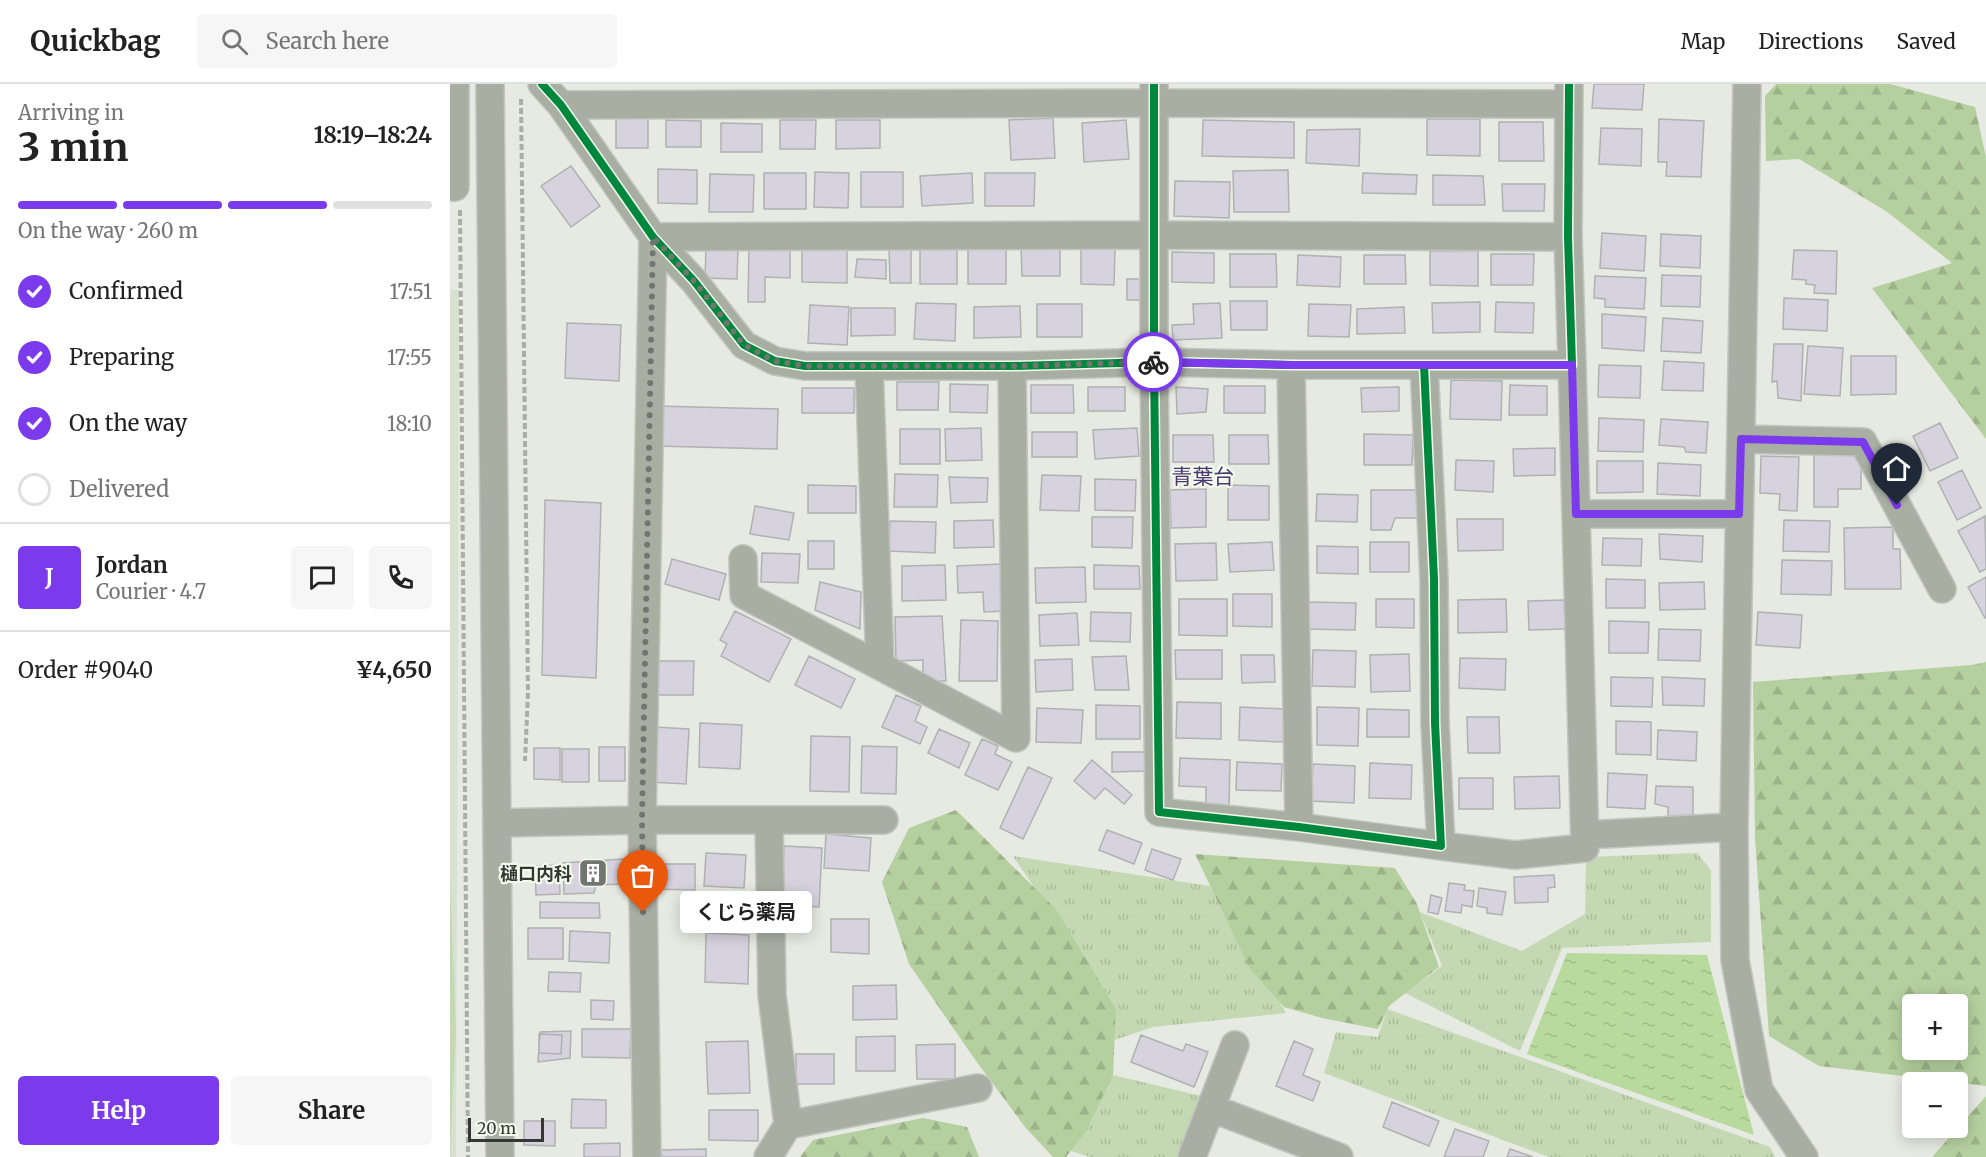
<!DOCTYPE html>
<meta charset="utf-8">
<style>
body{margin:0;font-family:Merriweather,"Noto Sans JP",serif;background:#f6f6f6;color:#222;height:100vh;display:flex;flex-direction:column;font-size:22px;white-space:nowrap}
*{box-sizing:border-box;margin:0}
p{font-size:20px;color:#767676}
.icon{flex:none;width:33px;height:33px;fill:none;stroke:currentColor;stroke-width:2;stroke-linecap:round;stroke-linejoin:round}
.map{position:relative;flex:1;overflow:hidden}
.side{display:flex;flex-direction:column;background:#fff;width:450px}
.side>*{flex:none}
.fabs{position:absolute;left:1452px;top:910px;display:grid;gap:12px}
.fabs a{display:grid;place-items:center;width:66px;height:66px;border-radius:6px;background:#fff;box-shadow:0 3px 15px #0003;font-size:30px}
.scale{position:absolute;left:18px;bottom:15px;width:76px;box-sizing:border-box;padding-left:6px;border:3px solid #343732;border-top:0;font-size:16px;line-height:21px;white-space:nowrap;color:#343732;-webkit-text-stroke:4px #f2fbec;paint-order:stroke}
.pin{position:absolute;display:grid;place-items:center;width:51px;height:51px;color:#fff;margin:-62px -26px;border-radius:50% 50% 50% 0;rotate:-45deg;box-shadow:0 0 6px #0007}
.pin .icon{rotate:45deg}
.courier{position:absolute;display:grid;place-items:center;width:60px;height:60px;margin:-30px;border:4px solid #7c3aed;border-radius:50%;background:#fff;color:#222;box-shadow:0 2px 8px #0007}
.bubble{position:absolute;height:42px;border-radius:6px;background:#fff;box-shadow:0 3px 15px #0003;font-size:20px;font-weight:700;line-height:42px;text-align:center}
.headline em{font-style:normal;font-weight:700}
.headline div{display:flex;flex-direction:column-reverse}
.headline{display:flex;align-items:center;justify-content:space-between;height:102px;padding:0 18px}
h1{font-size:39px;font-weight:700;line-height:45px}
.bar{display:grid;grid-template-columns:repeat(4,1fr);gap:9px 6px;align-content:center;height:72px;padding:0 18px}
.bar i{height:8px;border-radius:4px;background:#e0e0e0}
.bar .selected{background:#7c3aed}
.bar p{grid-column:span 4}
.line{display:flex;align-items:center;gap:15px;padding:0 18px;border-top:2px solid #e0e0e0}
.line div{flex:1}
.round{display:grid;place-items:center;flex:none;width:63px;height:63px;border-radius:6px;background:#f6f6f6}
ol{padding:0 18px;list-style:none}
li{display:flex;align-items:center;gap:18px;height:66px}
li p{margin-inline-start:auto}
li .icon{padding:6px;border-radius:50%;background:#7c3aed;color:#fff;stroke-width:4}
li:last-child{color:#767676}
li i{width:33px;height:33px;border:3px solid #e0e0e0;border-radius:50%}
.button{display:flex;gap:12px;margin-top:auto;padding:12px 18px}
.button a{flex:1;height:69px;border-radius:6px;background:#7c3aed;color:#fff;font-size:24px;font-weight:700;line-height:69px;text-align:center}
.button a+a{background:#f6f6f6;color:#222}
header{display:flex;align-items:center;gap:36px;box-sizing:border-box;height:84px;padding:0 30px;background:#fff;border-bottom:2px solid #e0e0e0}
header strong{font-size:28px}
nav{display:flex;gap:33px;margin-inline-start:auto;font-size:21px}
.search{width:420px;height:54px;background:#f6f6f6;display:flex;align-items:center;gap:15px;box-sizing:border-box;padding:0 21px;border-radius:6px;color:#767676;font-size:22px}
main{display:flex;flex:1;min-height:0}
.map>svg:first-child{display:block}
.built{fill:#d7e0d1}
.grass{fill:url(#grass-tufts)}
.forest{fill:url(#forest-firs);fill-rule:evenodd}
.pitch{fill:#c4d9b3}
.water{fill:url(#water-ripples)}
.building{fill:#d6d3df;stroke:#b0b1b0;stroke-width:1.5}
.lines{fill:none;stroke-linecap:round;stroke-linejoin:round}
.minor-casing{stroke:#c2c5c0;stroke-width:30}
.path{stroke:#aaaea6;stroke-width:4;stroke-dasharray:6 3;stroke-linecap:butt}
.minor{stroke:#a9aea3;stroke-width:27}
.cycleway-casing{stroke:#f2fbec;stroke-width:11}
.cycleway{stroke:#00873e;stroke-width:8}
.done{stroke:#727670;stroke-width:6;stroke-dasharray:0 10.8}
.route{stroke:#7c3aed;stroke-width:8}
.labels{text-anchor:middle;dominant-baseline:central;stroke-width:4.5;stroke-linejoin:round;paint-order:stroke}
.poi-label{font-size:18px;font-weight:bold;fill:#343732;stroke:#f2fbec;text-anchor:end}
.quarter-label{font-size:21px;fill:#4b3672;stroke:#f2fbec}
</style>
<header>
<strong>Quickbag</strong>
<div class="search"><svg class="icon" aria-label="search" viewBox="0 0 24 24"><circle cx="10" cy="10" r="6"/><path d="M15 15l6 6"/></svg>Search here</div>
<nav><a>Map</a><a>Directions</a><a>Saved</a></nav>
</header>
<main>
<section class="side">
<div class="headline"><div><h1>3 min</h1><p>Arriving in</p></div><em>18:19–18:24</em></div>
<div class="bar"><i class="selected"></i><i class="selected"></i><i class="selected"></i><i></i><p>On the way · 260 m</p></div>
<ol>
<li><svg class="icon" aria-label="check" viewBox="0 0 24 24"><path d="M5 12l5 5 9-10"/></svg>Confirmed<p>17:51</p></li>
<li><svg class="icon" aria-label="check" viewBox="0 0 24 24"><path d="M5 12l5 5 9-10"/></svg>Preparing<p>17:55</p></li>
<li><svg class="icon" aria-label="check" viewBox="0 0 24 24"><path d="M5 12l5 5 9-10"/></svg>On the way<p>18:10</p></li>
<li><i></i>Delivered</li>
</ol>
<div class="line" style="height:108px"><b class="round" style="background:#7c3aed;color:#fff">J</b><div><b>Jordan</b><p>Courier · 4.7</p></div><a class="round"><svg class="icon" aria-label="chat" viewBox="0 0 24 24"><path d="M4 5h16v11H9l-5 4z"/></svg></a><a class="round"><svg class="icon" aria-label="phone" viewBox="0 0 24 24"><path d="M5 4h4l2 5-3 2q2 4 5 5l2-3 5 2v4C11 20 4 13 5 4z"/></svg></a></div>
<div class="line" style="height:78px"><div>Order #9040</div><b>¥4,650</b></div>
<div class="button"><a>Help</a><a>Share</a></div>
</section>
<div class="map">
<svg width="1536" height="1073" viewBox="0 0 1536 1073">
<defs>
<pattern id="grass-tufts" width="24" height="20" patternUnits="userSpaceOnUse" patternTransform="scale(1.5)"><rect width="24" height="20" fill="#c4d9b3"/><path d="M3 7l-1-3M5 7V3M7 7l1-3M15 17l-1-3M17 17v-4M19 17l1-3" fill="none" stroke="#a9bb9a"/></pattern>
<pattern id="forest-firs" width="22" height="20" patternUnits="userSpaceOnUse" patternTransform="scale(1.5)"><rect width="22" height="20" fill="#b5d09f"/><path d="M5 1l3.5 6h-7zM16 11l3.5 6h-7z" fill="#9cb389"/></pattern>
<pattern id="water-ripples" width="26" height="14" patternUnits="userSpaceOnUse" patternTransform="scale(1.5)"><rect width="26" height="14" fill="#b8da9d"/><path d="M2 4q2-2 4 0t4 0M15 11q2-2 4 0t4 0" fill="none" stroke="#9fbc88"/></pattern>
</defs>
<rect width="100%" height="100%" fill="#e6eae2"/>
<path class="built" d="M0,206h9l-3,867h-6z"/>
<path class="grass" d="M1247,769l14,17v72l-149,6 -42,103 -115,-58 37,-27 -22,-54 102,39 63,-37 1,-57z
M563,772l197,30 76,127 -133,14 -38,13 -4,-40z
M937,925l383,138 5,10h-226l-225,-84 12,-41 42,5z
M663,991l88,21 -22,61h-89l-19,-6z"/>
<path class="forest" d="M1326,0h114l85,23 11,50v282l-114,-151 80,-25 -66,-52 -87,-52 -33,2 -1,-65z
M1536,578v424l-167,-20 -50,-30 -14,-198 -2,-156 219,-17zM1462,921h46v45h-46z
M506,726l100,99 60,100 -3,66 -28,58 -19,24h-13l-28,-30 -49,-66 -67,-97 -27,-82 27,-54z
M745,770l200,14 22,36 22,63 -50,39 -11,23 -56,-11 -38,-11 -34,-38z
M1536,1012v61h-54z
M473,1034l44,9 12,30h-179l13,-17z"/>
<path class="pitch" d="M0,796l6,150 -6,127z"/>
<path class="water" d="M1117,869l140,2 47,180 -227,-81z"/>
<path class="building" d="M1144,0h50l-2,26 -50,-2z
M166,34h32v30h-32z
M603,34l2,40 -44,2 -2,-40z
M977,35h53v37l-53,-1z
M1209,35l45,2 -3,56 -35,-1 1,-14h-9z
M216,36l35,1v26h-35z
M330,36h36l-1,29h-35z
M386,36h44v28l-44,1z
M676,36l3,39 -45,3 -2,-39z
M753,36l91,2v36l-92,-2z
M1049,38h44l1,39h-45z
M271,39l41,1v28h-41z
M1151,44l41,1 -1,37 -42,-2z
M910,45l-1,37 -53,-3 1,-33z
M121,82l29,40 -29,21 -30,-41z
M208,85l39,1v34l-39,-1z
M838,86l1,42h-55l-1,-41z
M365,88l34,1 -1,35 -34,-1z
M411,88h42v35h-42z
M314,89h42v36h-42z
M522,89l1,30 -51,3 -2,-30z
M535,89h50l-1,33h-49z
M913,89l54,2 -1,19 -54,-1z
M260,90l44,1 -1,37h-44z
M983,91l50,1 2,29h-52z
M725,97l55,1 -1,36 -55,-2z
M1052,100h43l-1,27h-41z
M1152,149l44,3 -2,35 -44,-3z
M1211,150l40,2 -1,32 -40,-2z
M610,161v31h-38l-1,-30z
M256,162l32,1 -1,32 -32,-1z
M299,162h41v32l-25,-1v25h-17z
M461,163v36h-21l-1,-35z
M518,163h38v37h-38z
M352,164h45v35l-45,-1z
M470,164h37v36h-37z
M631,165h34l-1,36 -33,-1z
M1344,166l43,1 -1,43 -22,-1 1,-8 -9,-1v-4l-14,-1z
M980,167h48v35l-48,-1z
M722,168l42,1v30l-42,-1z
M780,170h46l1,33h-47z
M1041,170h43l-1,31h-42z
M848,171l43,2 -1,30 -43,-2z
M914,171h41l1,29h-42z
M407,175l29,1v19l-31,-2z
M1212,191l39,1 -1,31 -39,-1z
M1145,192l51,2 -2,31 -39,-2v-8l-11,-1z
M677,195h13v21h-13z
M1334,214l44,2 -1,31 -44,-2z
M780,217h37v29h-36z
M1030,218v30l-47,1 -1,-30z
M1046,218l38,1 -1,30 -38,-1z
M466,219l40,1 -1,37 -41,-2z
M770,219l2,35 -49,2 -1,-15 22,-1 -1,-20z
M587,220h45v33h-45z
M859,220l42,1 -2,32 -41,-1z
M360,221l39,2 -2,38 -39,-2z
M570,222l1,31 -47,1v-31z
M954,223l1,26 -48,1v-25z
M401,224h44v27l-44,1z
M1152,230l44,3 -2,34 -42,-3z
M1213,234l40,3 -2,32 -40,-2z
M117,239l54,2 -2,56 -54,-3z
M1324,260h29l-2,57 -23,-3 -1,-17 -5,1z
M1358,262l35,2 -3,48 -36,-2z
M1401,272h45v38l-45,1z
M1214,277l40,2 -1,28 -41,-1z
M1149,281l42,1 -1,32 -42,-1z
M1001,296l51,1 -1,39 -51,-1z
M447,298h42l-1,28h-41z
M500,300l38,1 -1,28 -37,-1z
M581,301h42l1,28h-43z
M1060,301l37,1v29h-38z
M774,302h41v27h-41z
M638,303h37v24h-37z
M726,303l32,2 -2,23 -29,2z
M949,303v24l-37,1 -1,-24z
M352,304h52v25h-52z
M207,322l121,3 -1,40 -121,-3z
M1149,334l45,2 -1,32 -45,-1z
M1211,335l47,3 -2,31 -20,-1 -2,-5 -25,-2z
M1490,339l18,35 -28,13 -17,-35z
M531,344l1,32 -36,1 -1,-32z
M687,344l2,28 -44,3 -2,-29z
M450,345h40v35h-40z
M582,348h45v25h-45z
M914,350l49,1 -1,30h-48z
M723,351h40l1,27h-41z
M779,351h39l1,29h-40z
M1105,364v27l-41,1 -1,-27z
M1364,371h47v34h-23v18h-24z
M1311,372l38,1 -2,54 -18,-1 1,-16 -20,-1z
M1006,376l38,1 -1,31 -38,-2z
M1147,377h46v31l-46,1z
M1208,379l43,2 -1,31 -43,-2z
M1512,386l19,38 -24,12 -19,-38z
M445,390l43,1 -1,32h-43z
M592,391l39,1 -2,35 -39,-1z
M499,393l39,1 -1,24 -36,1z
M645,395l41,1 -1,31 -40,-1z
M358,401l48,1v27h-48z
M778,401l41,1v34h-41z
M756,405v38l-35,1 -1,-38z
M921,406h46v28h-22l-4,12h-20z
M867,410l41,1 -1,27 -41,-1z
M95,416l56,3 -5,175 -54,-3z
M305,422l39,7 -5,27 -39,-6z
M1535,432l1,53 -6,3 -22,-41z
M642,433h41l-1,31 -40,-1z
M1007,435h46v31l-45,1z
M543,436l1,27 -40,1v-27z
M1334,436l46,1 -1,31 -46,-1z
M440,437l46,1 -1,31 -46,-2z
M1443,443v22h7l1,40h-56l-1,-61z
M1209,450l44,2 -1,26 -42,-3z
M1153,454l39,1 -1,27 -39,-1z
M358,457h26v28h-26z
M822,458l2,28 -44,2 -2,-28z
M920,458h39v30h-39z
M766,459l1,37 -41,1 -1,-37z
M867,462l41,1v27l-41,-1z
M312,469l38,1 -2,29 -37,-1z
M222,475l54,15 -7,26 -54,-16z
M1332,476l50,1 -1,34 -50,-1z
M551,480l3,47 -20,1 -1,-20 -25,1 -1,-27z
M495,481l1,35 -44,1v-35z
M644,481l45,1 1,23h-46z
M635,483l1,35 -50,1 -1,-35z
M1536,493v41h-1l-17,-31z
M1156,495l39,1v28h-39z
M370,498l41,10 -1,37 -45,-19z
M1254,498l1,27 -45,1 -1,-27z
M783,510h39v33l-39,-1z
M729,515h48v37l-48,-1z
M926,515h38v29l-38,-1z
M1056,515l1,33 -49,1v-33z
M1114,516l1,29 -36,1 -1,-29z
M857,518l49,1 -1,27 -49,-1z
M285,527l56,28 -22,43 -48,-26 6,-12 -7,-4z
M641,528l40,1 -1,29 -40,-1z
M1308,528l44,3 -2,33 -44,-3z
M627,529l2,32 -39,1 -1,-31z
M492,532l4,65h-23v-21l-27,1 -1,-44z
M511,536l37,1 -1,60h-38z
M1159,537l40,1 -1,31h-39z
M1209,545l42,1 -1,31 -42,-1z
M725,566h47v29h-46z
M863,566l43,1 -1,36 -43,-1z
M959,570l1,37 -39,1 -1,-37z
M791,571h33l1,27 -33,1z
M359,572l46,23 -14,29 -46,-23z
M676,572l3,34h-34l-3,-33z
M1010,574l46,1 -1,31 -46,-2z
M622,575l1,31 -37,2 -1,-32z
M203,577h41l-1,34h-40z
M1161,593l42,1 -1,29 -41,-1z
M1212,593l43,2 -1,27 -41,-1z
M446,611l25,11 -6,15 12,6 -7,17 -38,-17z
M727,618l44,1v36l-45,-1z
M646,621l44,1v33h-44z
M790,623l45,2 -2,33 -44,-2z
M867,623l42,1 -1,38 -41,-1z
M587,624l46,2 -2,33 -45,-1z
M917,625l42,1v27h-42z
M1017,633h32l1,36h-32z
M1166,637l35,1v33l-35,-1z
M250,639l42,2 -2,44 -41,-2z
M204,643l35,2 -3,55 -35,-2z
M489,645l31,14 -11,25 -31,-15z
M1208,646l39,2 -1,29 -39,-2z
M361,652l39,1 -1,55 -39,-1z
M532,655l16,7 -3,8 17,8 -14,28 -33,-15z
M412,662l35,1 -1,47 -35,-1z
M149,663h26v34h-26z
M84,664h26v32l-26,-1z
M112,665h27v33h-27z
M662,668h33v19l-33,1z
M730,674l50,2 -1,48 -23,-1v-20l-27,-1z
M642,676l40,35 -8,9 -19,-16 -10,11 -21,-18z
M787,678l45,2 -1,27 -45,-1z
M920,679l42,2 -1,34 -42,-1z
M863,680l42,2 -1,37 -43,-2z
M578,683l24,11 -29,61 -23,-11z
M1158,689l39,2 -2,34 -38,-2z
M1109,692l1,32 -45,1 -1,-32z
M1009,694h34v31h-34z
M1206,702l37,1v28l-25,1v-9l-13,-3z
M657,746l35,13 -8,21 -35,-14z
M376,750l45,4 -2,33 -45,-3z
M334,762l38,2 -3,59 -38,-2z
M702,765l29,10 -8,21 -28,-10z
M256,769l40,2 -2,33 -40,-2z
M173,775l1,25 -28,1 -2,8 -30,1 -1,-31z
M201,780h44v26l-44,-1z
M109,781l1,29 -24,1 -1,-29z
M1104,791l1,12 -7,1v14l-33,1 -1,-26z
M999,799l16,2 -1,5 10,1 -2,16 -10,-2 -1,8 -16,-2z
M1029,804l27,4 -4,23 -15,-2v-5l-10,-2z
M981,811l11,3 -4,16 -10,-2z
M90,818l59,1 1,15h-60z
M381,835h38v35l-38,-2z
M78,844h35v31h-35z
M120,847l40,2 -1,30 -40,-2z
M256,849l43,2 -1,49 -43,-2z
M99,888l32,1 -1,19 -32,-1z
M446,901l1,34 -44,1v-34z
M141,916l23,1 -1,19 -22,-1z
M132,945h49l-1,29 -48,-1z
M121,947l-1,27 -32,4 2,-30z
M89,950l23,1 -1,19 -22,-1z
M691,951l42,16 3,-7 22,8 -14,35 -63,-25z
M445,952v35h-39v-34z
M298,957l2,52 -42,1 -2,-52z
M844,957l19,8 -10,26 17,7 -7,19 -37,-15z
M505,960v35h-38l-1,-34z
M346,970h38v30h-38z
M122,1015l34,1v28h-35z
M942,1018l47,19 -10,25 -46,-19z
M259,1026h49v31l-49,-1z
M74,1037h31v25l-31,-1z
M1005,1045l34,12 -6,16h-39z
M170,1059v14h-36v-13z
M256,1065v8h-44l-1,-7z
M1060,1065l23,8h-26z"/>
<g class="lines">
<g class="minor-casing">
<path id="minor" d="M40,0l10,1073
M92,0l19,21 92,132 41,44 50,64 31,16 30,5h207l142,-4 137,3h281l-4,-128 1,-153
M704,0v278l5,450 140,15 142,19 -6,-123 -1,-144 -10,-214
M111,21l593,-2 415,1
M0,103h5v-103
M203,153l501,-2 414,2
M841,281l8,462
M1291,355l122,3 79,147
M1126,430h163
M293,475l1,36 136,71 -11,-300
M430,582l136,72 -4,-372
M319,736l3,175 16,130
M47,739l145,-3h242
M1284,743l1,133 24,130 45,67
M1135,751l149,-8 13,-743
M991,762l74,9 70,-7 -13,-483
M761,1024l128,49
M197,1073l-5,-337 11,-583
M318,1073l20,-32 190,-37
M742,1073l43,-112"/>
</g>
<path class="path" d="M71,15l7,593 -3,69
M10,126l8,947"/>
<use href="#minor" class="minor"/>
<g class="cycleway-casing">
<path id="cycleway" d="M92,0l19,21 92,132 41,44 50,64 31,16 30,5h207l142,-4 137,3h281l-4,-128 1,-153
M704,0v278l5,450 140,15 142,19 -6,-123 -1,-144 -10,-214"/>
</g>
<use href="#cycleway" class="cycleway"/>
</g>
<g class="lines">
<path class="done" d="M193,828l-1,-92 11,-583 41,44 50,64 31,16 30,5h207l141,-4"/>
<path class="route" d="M703,278l138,3h281l4,149h163l2,-75 122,3 34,63"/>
</g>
<defs>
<g id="building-square" transform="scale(1.5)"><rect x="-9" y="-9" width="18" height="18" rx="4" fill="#727670" stroke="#f2fbec"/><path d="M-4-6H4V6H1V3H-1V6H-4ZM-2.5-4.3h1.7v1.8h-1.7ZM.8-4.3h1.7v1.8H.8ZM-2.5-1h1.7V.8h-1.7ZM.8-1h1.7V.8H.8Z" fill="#fff"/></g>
</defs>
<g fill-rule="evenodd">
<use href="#building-square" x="143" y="789"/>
</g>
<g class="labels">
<g class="poi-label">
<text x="122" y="789">樋口内科</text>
</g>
<g class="quarter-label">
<text x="753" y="392">青葉台</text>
</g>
</g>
</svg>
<div class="fabs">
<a>+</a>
<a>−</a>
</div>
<div class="scale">20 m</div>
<div class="pin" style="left:193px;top:828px;background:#ea580c"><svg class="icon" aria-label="bag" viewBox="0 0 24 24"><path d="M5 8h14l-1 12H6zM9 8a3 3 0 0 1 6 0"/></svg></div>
<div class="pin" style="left:1447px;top:421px;background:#1f2937"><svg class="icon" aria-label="home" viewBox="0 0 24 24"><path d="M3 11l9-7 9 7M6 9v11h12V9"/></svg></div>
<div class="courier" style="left:703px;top:278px"><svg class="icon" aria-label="bike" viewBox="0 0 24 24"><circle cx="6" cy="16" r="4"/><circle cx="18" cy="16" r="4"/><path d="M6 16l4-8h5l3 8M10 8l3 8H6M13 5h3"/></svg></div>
<div class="bubble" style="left:230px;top:807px;width:132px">くじら薬局</div>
</div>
</main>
